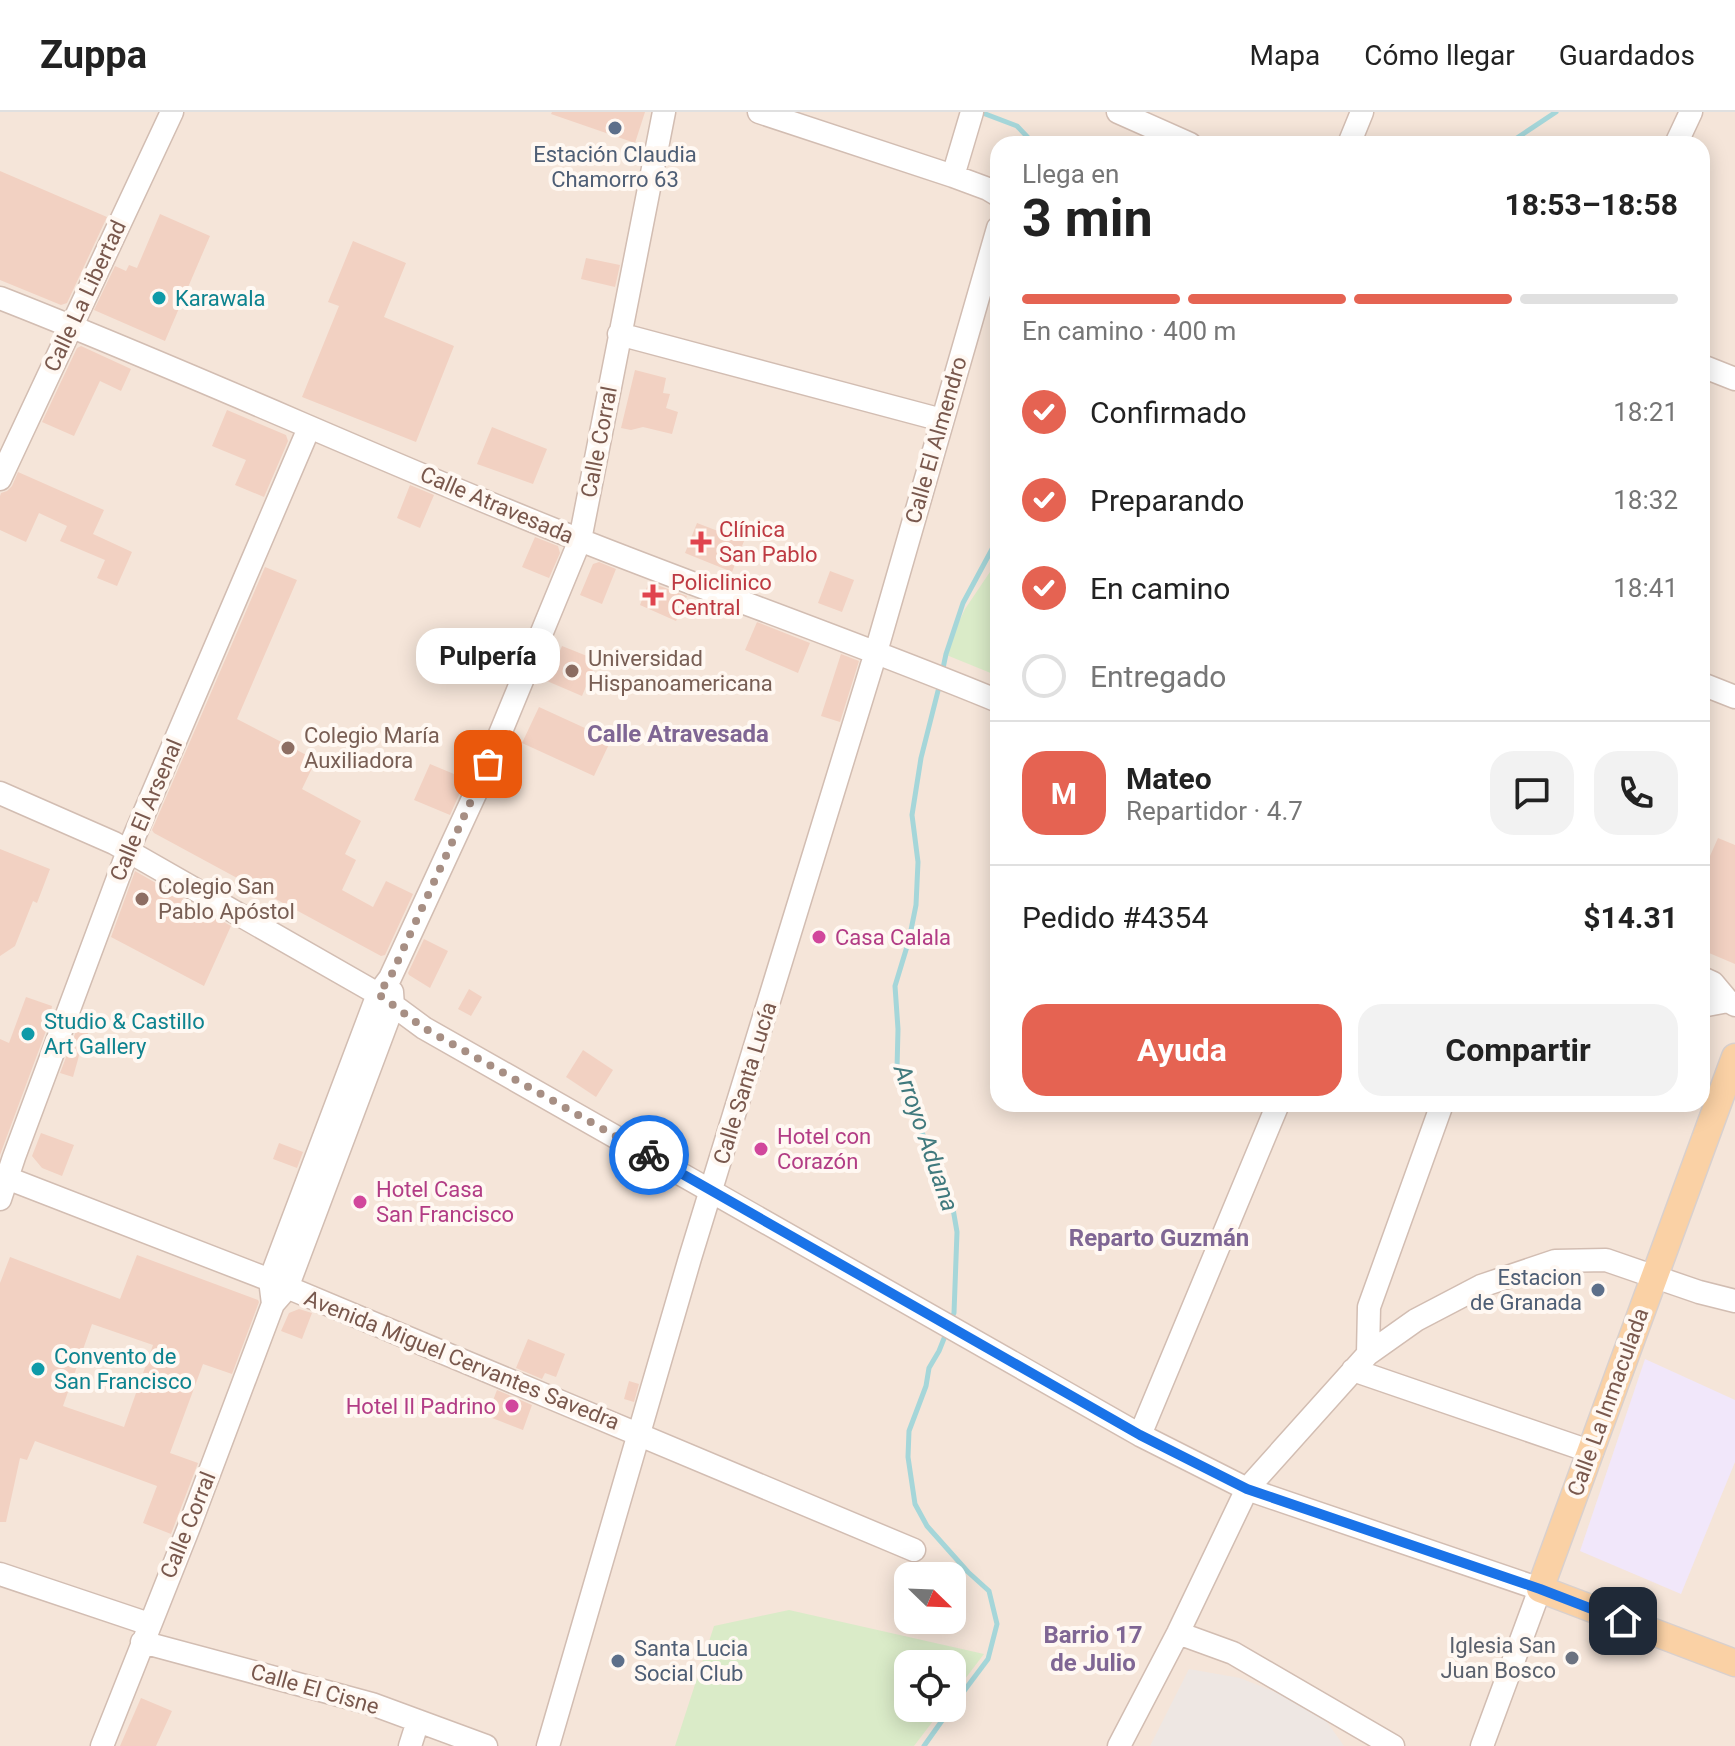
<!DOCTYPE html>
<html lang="es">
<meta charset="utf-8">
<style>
body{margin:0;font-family:Roboto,sans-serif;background:#f2f2f2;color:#222;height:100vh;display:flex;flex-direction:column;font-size:30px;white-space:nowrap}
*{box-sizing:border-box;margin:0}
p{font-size:26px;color:#767676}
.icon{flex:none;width:44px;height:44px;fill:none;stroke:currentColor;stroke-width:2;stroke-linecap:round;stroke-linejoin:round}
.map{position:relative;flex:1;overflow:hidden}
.panel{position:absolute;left:990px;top:24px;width:720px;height:976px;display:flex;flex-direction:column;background:#fff;border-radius:24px;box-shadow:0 4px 20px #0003}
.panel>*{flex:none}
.needle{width:52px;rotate:113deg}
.tools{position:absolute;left:894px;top:1450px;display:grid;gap:16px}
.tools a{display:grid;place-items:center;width:72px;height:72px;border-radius:16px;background:#fff;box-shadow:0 4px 20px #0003;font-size:40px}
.pin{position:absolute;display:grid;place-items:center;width:68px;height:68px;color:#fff;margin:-34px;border-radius:16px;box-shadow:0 4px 12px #0006}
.courier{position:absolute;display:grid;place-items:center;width:80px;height:80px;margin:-40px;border:6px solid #1a73e8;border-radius:50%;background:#fff;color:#222;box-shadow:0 2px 10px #0007}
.bubble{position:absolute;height:56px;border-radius:24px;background:#fff;box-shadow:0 4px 20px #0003;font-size:26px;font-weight:700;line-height:56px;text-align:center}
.headline em{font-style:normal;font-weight:700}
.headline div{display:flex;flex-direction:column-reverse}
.headline{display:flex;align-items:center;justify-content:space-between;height:136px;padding:0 32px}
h1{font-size:52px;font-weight:700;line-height:60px}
.bar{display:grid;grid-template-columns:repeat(4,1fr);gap:12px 8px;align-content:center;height:96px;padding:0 32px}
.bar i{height:10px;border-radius:6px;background:#e0e0e0}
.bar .on{background:#e56352}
.bar p{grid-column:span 4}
.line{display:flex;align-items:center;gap:20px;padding:0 32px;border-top:2px solid #e0e0e0}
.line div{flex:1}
.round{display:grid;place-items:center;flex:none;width:84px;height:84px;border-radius:24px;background:#f2f2f2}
ol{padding:0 32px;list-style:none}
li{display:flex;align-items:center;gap:24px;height:88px}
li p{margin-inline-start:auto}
li .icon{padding:8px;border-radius:50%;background:#e56352;color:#fff;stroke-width:4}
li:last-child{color:#767676}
li i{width:44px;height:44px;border:4px solid #e0e0e0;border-radius:50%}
.cta{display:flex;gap:16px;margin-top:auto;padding:16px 32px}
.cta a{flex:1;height:92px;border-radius:24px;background:#e56352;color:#fff;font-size:32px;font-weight:700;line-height:92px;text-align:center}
.cta a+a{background:#f2f2f2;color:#222}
header{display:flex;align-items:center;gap:48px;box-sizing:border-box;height:112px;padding:0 40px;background:#fff;border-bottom:2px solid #e0e0e0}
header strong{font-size:38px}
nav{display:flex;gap:44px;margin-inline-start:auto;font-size:28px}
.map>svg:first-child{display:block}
.residential{fill:#f5e5d9;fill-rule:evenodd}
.industrial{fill:#eee7e3}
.education{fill:#f1e7fa}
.green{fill:#daebc8}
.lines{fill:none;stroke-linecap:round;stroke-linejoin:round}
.stream{stroke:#a5d6d9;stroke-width:5}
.building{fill:#f2d1c2;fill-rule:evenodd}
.minor-casing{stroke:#d2bdb2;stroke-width:25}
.major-casing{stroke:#d9d0cd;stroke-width:29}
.minor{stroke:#fff;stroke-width:22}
.major{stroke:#fad1a5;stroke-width:26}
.done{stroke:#a78f84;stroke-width:8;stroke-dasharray:0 14.4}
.route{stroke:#1a73e8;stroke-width:10}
.service-dot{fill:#5c6f8a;stroke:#fff8f2;stroke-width:3}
.culture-dot{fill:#0f9aa8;stroke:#fff8f2;stroke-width:3}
.health-dot{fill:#e0444e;stroke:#fff8f2;stroke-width:3}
.education-dot{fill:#8d6e63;stroke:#fff8f2;stroke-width:3}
.hotel-dot{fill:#d1479c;stroke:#fff8f2;stroke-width:3}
.worship-dot{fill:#6b7280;stroke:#fff8f2;stroke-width:3}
.labels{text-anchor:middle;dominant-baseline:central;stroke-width:8;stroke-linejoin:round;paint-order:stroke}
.service-label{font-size:22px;fill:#4e5e75;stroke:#fff8f2}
.street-label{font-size:22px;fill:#79584d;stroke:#fff8f2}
.culture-label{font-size:22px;fill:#0d838f;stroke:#fff8f2;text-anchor:start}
.health-label{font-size:22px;fill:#be3a42;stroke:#fff8f2;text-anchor:start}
.education-label{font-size:22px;fill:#785e54;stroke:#fff8f2;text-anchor:start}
.hotel-label{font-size:22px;fill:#b23c85;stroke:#fff8f2;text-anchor:start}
.worship-label{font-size:22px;fill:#5b616d;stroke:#fff8f2;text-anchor:end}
.neighbourhood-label{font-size:24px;font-weight:bold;fill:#7f6694;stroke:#fff8f2}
.water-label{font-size:24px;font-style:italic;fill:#40797d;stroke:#fff8f2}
</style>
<header>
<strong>Zuppa</strong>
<nav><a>Mapa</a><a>Cómo llegar</a><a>Guardados</a></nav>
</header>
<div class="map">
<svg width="1735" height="1634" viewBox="0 0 1735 1634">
<rect width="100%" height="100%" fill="#fdf4eb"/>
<path class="residential" d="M0,0h1735v1634h-1735zM998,32h704v960h-704zM908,1464h44v44h-44zM908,1552h44v44h-44z"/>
<path class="industrial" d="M1189,1557l51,9 50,20 32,17 22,31h-194z"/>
<path class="education" d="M1645,1247l90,41v62l-54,132 -101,-43z"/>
<path class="green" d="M998,448v116l-54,-22 21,-45z
M789,1498l195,44 -32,42v-32h-44v44h35l-29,38h-239l39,-120z"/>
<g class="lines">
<path class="stream" d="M980,0l37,14 17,18
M1508,32l48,-32
M942,561l4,-19 17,-51 35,-65
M940,571l-19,75 -9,57 6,47 -2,43 -7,35 -14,46 3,43 -1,40 15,26 9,36 18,34 13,38 5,29 -3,81 -4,8
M947,1219l-8,20 -10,17 -3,18 -17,45 -1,26 7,47 12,22 41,46 21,19 8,33 -9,35 -36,48
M924,1634l27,-38"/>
</g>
<path class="building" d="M552,0h93l-10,31 -84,-29z
M0,59l107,46 -40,86 -6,2 -61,-25z
M160,102l50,22 -45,105 -71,-31 21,-44 11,5 3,-6 8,3z
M353,129l53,22 -22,54 70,29 -38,96 -114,-45 37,-91 -11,-4z
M586,146l34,7 -5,22 -34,-8z
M81,234l50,23 -10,22 -21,-10 -26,55 -32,-14 35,-74z
M635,258l31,8 -3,15 7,1 -4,14 12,4 -6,22 -29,-7 -12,3 -10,-2z
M227,298l59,25 2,6 -24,56 -29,-12 11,-25 -34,-14z
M492,315l55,22 -14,35 -56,-20z
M18,360l86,38 -11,24 39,18 -15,34 -20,-8 8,-18 -45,-19 7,-15 -28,-13 -13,29 -26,-12v-34l1,-3 6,-2 5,-5z
M410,373l24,10 -14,33 -23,-10z
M697,411l47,18 -12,31 -47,-19z
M535,425l23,9 2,7 -11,25 -27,-11z
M599,450l17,7 -14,35 -22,-9 13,-31z
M265,455l32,13 -60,139 79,41 -14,29 59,32 -16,33 11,6 -14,30 31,17 13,-26 27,13 -28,61 -4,1 -227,-123 -2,-3z
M830,459l24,9 -12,32 -24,-9z
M649,470l38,14 -11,25 -36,-16z
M757,510l53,21 -12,30 -53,-23z
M562,534l35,14 -15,36 -35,-15z
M841,542l18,7 -19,61 -19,-6z
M539,595l72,33 -17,36 -72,-33z
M430,652l36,15 -16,36 -36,-15z
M1718,726l17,7v119l-33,-14v-76z
M0,737l50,20 -13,34 -4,-2 -18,45 -15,10z
M135,759l96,55 -27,60 -93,-49z
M424,827l24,12 -18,37 -21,-13 -1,-2z
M469,877l13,8 -11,19 -13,-7z
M26,885l26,9 -1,5 2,1 -53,143v-116l9,4z
M80,909l11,3 -7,22 -2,-1 -9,32 -13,-4z
M583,938l30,20 -17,27 -30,-20z
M41,1021l33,12 -12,31 -20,-8 -10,-12z
M279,1031l24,9 -6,16 -24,-9z
M137,1143l121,45 1,2 -27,72 -29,-10 -33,89 28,10 -27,71 -28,-11 14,-37 -122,-45 -8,19 -7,-2 -14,64h-6v-239l10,-26 110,42zM92,1212l61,21 -29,82 -61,-21z
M299,1197l13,4 -10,26 -21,-8 8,-18z
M528,1227l37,15 -9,23 -11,-4 -3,6 -26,-11z
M629,1269l10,3 -5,18 -10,-3z
M497,1278l35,15 -9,25 -36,-14z
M141,1586l31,13 -16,35h-36z"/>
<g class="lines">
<g class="minor-casing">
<path id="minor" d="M759,0l194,64 35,13 10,6
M1118,0l72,32
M1349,32l13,-32
M1676,32l15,-32
M953,64l19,-64
M0,186c195,76 385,165 580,242 139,55 280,104 418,161
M619,222l323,86
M1702,254l33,13
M0,367l172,-367
M1702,572l33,13
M0,681l114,50 264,151 46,34 716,407 107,54 293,100 -58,157
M1702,866l11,5 15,18 7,4
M1702,891l5,2 21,-4
M7,1066l263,102 644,270
M0,1087l14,-42 114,-306 181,-423
M273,1192l-3,-24 108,-286 12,-16 86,-186 104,-252 84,-428
M1368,1242l1,-47 73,-203
M1353,1258l239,82
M1140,1323l138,-331
M0,1462l149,50
M1178,1521l55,20 160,93
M142,1530l230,62 114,42
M102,1634l87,-219 84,-223 14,-16 106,-282 -1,-14
M410,1634l8,-25
M548,1634l142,-488 186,-606 122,-424
M1119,1634l59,-113 69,-144 121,-135 48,-34 65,-34 74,-25 51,-1 93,32 36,9"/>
</g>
<g class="major-casing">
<path id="major" d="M1735,945l-195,532 195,74"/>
</g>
<use href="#minor" class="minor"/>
<use href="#major" class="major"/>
</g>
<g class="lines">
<path class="done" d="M488,652l-98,214 -12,16 46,34 225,127"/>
<path class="route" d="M649,1043l491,280 107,54 293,100 83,32"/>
</g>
<g class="service-dot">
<circle cx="615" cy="16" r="8"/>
<circle cx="1598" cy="1178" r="8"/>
<circle cx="618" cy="1549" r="8"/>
</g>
<g class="culture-dot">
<circle cx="159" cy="186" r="8"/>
<circle cx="28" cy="922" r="8"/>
<circle cx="38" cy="1257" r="8"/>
</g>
<g class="health-dot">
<path d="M697 418h8v8h8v8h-8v8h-8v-8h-8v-8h8z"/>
<path d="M649 471h8v8h8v8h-8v8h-8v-8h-8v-8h8z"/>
</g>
<g class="education-dot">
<circle cx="572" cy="559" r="8"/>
<circle cx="288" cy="636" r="8"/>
<circle cx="142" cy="787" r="8"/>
</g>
<g class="hotel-dot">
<circle cx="819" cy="825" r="8"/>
<circle cx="761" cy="1037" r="8"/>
<circle cx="360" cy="1090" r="8"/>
<circle cx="512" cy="1294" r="8"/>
</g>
<circle class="worship-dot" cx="1572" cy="1546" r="8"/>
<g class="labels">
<g class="service-label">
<text x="615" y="42">Estación Claudia<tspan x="615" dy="25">Chamorro 63</tspan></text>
<text x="1582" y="1165" text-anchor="end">Estacion<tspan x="1582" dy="25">de Granada</tspan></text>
<text x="634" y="1536" text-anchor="start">Santa Lucia<tspan x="634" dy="25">Social Club</tspan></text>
</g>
<g class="street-label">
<text transform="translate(85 184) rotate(-65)">Calle La Libertad</text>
<text transform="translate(936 328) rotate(-74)">Calle El Almendro</text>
<text transform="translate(599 330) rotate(-79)">Calle Corral</text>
<text transform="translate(497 393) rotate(23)">Calle Atravesada</text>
<text transform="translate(146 698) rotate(-67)">Calle El Arsenal</text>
<text transform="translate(745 971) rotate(-73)">Calle Santa Lucía</text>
<text transform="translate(462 1248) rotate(22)">Avenida Miguel Cervantes Savedra</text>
<text transform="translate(1608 1290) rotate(-70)">Calle La Inmaculada</text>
<text transform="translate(188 1413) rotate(-68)">Calle Corral</text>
<text transform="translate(315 1577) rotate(16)">Calle El Cisne</text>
</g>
<g class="culture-label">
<text x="175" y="186">Karawala</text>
<text x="44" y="909">Studio &amp; Castillo<tspan x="44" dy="25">Art Gallery</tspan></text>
<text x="54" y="1244">Convento de<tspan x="54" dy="25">San Francisco</tspan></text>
</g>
<g class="health-label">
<text x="719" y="417">Clínica<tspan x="719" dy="25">San Pablo</tspan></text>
<text x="671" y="470">Policlinico<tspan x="671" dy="25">Central</tspan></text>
</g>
<g class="education-label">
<text x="588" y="546">Universidad<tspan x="588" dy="25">Hispanoamericana</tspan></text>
<text x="304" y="623">Colegio María<tspan x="304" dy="25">Auxiliadora</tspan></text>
<text x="158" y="774">Colegio San<tspan x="158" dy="25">Pablo Apóstol</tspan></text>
</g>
<g class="hotel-label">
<text x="835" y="825">Casa Calala</text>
<text x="777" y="1024">Hotel con<tspan x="777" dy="25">Corazón</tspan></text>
<text x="376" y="1077">Hotel Casa<tspan x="376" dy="25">San Francisco</tspan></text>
<text x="496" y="1294" text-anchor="end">Hotel Il Padrino</text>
</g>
<g class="worship-label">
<text x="1556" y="1533">Iglesia San<tspan x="1556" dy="25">Juan Bosco</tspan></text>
</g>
<g class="neighbourhood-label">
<text x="678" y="622">Calle Atravesada</text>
<text x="1159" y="1126">Reparto Guzmán</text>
<text x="1093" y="1523">Barrio 17<tspan x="1093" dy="28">de Julio</tspan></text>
</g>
<g class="water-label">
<text transform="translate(926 1026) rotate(71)">Arroyo Aduana</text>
</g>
</g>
</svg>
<div class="tools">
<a><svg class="needle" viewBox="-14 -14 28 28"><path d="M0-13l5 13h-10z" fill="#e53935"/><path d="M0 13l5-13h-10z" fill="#767676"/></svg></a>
<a><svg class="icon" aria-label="locate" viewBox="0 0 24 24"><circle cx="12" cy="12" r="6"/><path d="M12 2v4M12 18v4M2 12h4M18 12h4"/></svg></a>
</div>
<div class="pin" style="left:488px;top:652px;background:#ea580c"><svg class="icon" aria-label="bag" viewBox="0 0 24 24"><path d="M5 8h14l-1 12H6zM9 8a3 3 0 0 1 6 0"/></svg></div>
<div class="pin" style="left:1623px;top:1509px;background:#1f2937"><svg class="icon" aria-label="home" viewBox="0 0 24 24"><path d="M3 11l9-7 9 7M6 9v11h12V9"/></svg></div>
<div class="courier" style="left:649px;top:1043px"><svg class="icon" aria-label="bike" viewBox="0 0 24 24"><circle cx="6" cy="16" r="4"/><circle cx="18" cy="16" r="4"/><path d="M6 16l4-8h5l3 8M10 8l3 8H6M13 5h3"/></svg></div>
<div class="bubble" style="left:416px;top:516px;width:144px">Pulpería</div>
<section class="panel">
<div class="headline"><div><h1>3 min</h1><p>Llega en</p></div><em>18:53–18:58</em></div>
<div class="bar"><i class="on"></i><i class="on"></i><i class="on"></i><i></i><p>En camino · 400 m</p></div>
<ol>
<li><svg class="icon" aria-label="check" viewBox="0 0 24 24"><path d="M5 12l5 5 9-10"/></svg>Confirmado<p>18:21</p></li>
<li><svg class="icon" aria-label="check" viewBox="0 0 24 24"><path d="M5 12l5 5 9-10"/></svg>Preparando<p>18:32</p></li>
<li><svg class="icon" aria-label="check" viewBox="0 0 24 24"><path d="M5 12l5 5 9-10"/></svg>En camino<p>18:41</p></li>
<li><i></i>Entregado</li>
</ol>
<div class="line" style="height:144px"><b class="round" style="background:#e56352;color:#fff">M</b><div><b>Mateo</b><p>Repartidor · 4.7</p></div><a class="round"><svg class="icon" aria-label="chat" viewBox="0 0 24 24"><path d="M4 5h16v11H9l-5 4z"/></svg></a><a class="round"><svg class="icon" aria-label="phone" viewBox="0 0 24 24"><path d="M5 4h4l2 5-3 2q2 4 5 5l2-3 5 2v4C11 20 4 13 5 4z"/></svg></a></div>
<div class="line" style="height:104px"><div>Pedido #4354</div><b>$14.31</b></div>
<div class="cta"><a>Ayuda</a><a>Compartir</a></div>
</section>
</div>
